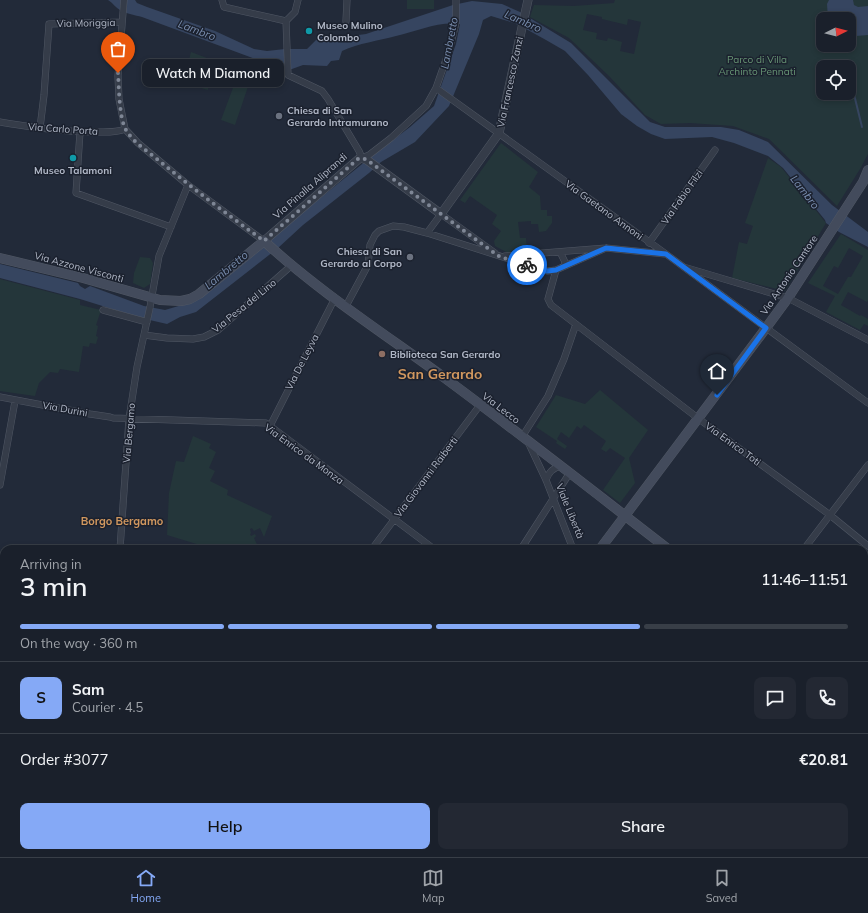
<!DOCTYPE html>
<meta charset="utf-8">
<style>
body{margin:0;font-family:Mulish,sans-serif;background:#232833;color:#f1f3f6;height:100vh;display:flex;flex-direction:column;font-size:15px;white-space:nowrap}
*{box-sizing:border-box;margin:0}
p{font-size:13px;color:#9fa3a9}
.icon{flex:none;width:22px;height:22px;fill:none;stroke:currentColor;stroke-width:2;stroke-linecap:round;stroke-linejoin:round}
.map{position:relative;flex:1;overflow:hidden}
.drawer{position:absolute;left:0px;top:545px;width:868px;height:312px;display:flex;flex-direction:column;background:#1a202b;border-radius:12px 12px 0 0;box-shadow:0 2px 6px #0003,0 0 0 1px #383e47}
.drawer>*{flex:none}
.needle{width:26px;rotate:84deg}
.tools{position:absolute;left:816px;top:12px;display:grid;gap:8px}
.tools a{display:grid;place-items:center;width:40px;height:40px;border-radius:8px;background:#1a202b;box-shadow:0 2px 6px #0003,0 0 0 1px #383e47;font-size:20px}
.pin{position:absolute;display:grid;place-items:center;width:34px;height:34px;color:#fff;margin:-41px -17px;border-radius:50% 50% 50% 0;rotate:-45deg;box-shadow:0 0 4px #0007}
.pin .icon{rotate:45deg}
.courier{position:absolute;display:grid;place-items:center;width:40px;height:40px;margin:-20px;border:3px solid #1a73e8;border-radius:50%;background:#fff;color:#222;box-shadow:0 1px 5px #0007}
.bubble{position:absolute;height:28px;border-radius:8px;background:#1a202b;box-shadow:0 2px 6px #0003,0 0 0 1px #383e47;font-size:13px;font-weight:600;line-height:28px;text-align:center}
.headline em{font-style:normal;font-weight:600}
.headline div{display:flex;flex-direction:column-reverse}
.headline{display:flex;align-items:center;justify-content:space-between;height:68px;padding:0 20px}
h1{font-size:26px;font-weight:600;line-height:30px}
.bar{display:grid;grid-template-columns:repeat(4,1fr);gap:6px 4px;align-content:center;height:48px;padding:0 20px}
.bar i{height:5px;border-radius:3px;background:#383e47}
.bar .selected{background:#85a9f6}
.bar p{grid-column:span 4}
.line{display:flex;align-items:center;gap:10px;padding:0 20px;border-top:1px solid #383e47}
.line div{flex:1}
.round{display:grid;place-items:center;flex:none;width:42px;height:42px;border-radius:8px;background:#232833}
.primary-button{display:flex;gap:8px;margin-top:auto;padding:8px 20px}
.primary-button a{flex:1;height:46px;border-radius:8px;background:#85a9f6;color:#111;font-size:16px;font-weight:600;line-height:46px;text-align:center}
.primary-button a+a{background:#232833;color:#f1f3f6}
.tab-bar{display:flex;justify-content:space-around;align-items:center;height:56px;border-top:1px solid #383e47;background:#1a202b;font-size:11px;color:#9fa3a9}
.tab-bar a{display:grid;justify-items:center;gap:2px}
.tab-bar .selected{color:#85a9f6}
.map>svg:first-child{display:block}
.green{fill:#24363a;fill-rule:evenodd}
.water{fill:#364560}
.lines{fill:none;stroke-linecap:round;stroke-linejoin:round}
.stream{stroke:#364560;stroke-width:2}
.minor-casing{stroke:#505764;stroke-width:7}
.tertiary-casing{stroke:#505764;stroke-width:9}
.secondary-casing{stroke:#505764;stroke-width:10}
.minor{stroke:#353c49;stroke-width:6}
.tertiary{stroke:#353c49;stroke-width:8}
.secondary{stroke:#434b5c;stroke-width:9}
.rail-casing{stroke:#576071;stroke-width:3.5}
.rail{stroke:#1b212e;stroke-width:2;stroke-dasharray:6;stroke-linecap:butt}
.done{stroke:#7e8695;stroke-width:4;stroke-dasharray:0 7.2}
.route{stroke:#1a73e8;stroke-width:5}
.culture-dot{fill:#0f9aa8;stroke:#1b212e;stroke-width:1.5}
.worship-dot{fill:#6b7280;stroke:#1b212e;stroke-width:1.5}
.education-dot{fill:#8d6e63;stroke:#1b212e;stroke-width:1.5}
.labels{text-anchor:middle;dominant-baseline:central;stroke-width:3;stroke-linejoin:round;paint-order:stroke}
.street-label{font-size:10px;fill:#b0b7c6;stroke:#1b212e}
.poi-label{font-size:10px;font-weight:bold;fill:#b0b7c6;stroke:#1b212e;text-anchor:start}
.park-label{font-size:10px;fill:#689675;stroke:#1b212e}
.water-label{font-size:11px;font-style:italic;fill:#788cad;stroke:#1b212e}
.neighbourhood-label{font-size:11px;font-weight:bold;fill:#d2985f;stroke:#1b212e}
.district-label{font-size:14px;font-weight:bold;fill:#d2985f;stroke:#1b212e}
</style>
<div class="map">
<svg width="868" height="857" viewBox="0 0 868 857">
<rect width="100%" height="100%" fill="#222a39"/>
<path class="green" d="M407,0h27v9h-27z
M615,0h253v154l-8,15 -23,37 -68,-67 -36,-13 -43,-3 -29,1 -16,-9 -36,-39 -40,-38 -39,-21 4,-12 40,1 40,-3zM587,14l15,3v2l25,6 1,-6 13,3 -7,32 -14,-3 2,-9 -14,-4 -1,3 -11,-2 1,-6 -14,-3zM823,19h26v26h-26zM823,67h26v26h-26z
M191,52l21,8 -4,30 -25,-7z
M237,77l14,1 -16,47 -14,-5z
M501,143l37,29 -9,15 11,9 1,14h6v6h5v7l-6,8 -7,1 -1,-8h-7v-3l-13,1 2,16h6l1,12 -17,4 -15,-8 -1,-5 7,-10 -9,-7 5,-9 -27,-19 -5,7 -5,-3z
M768,158l13,9 45,56 -41,68 -53,-13 7,-36 8,2 6,-18 -8,-3z
M841,234l27,16v50l-1,2 -19,-10 -7,13 19,11 1,-1 7,4v7l-4,-2 -4,6 -34,-18 9,-16 -27,-13zM849,248l14,8 -12,21h-3l-10,17 -15,-8 11,-20 4,2z
M140,257l10,1 3,5 -3,21 -6,4 -11,-5 1,-10z
M0,279l80,21v5l21,5 -5,15 2,1 -2,10 2,1 -2,7 -6,-1 -1,4 -6,-1 -4,26 -19,-3 -2,4 -8,-1 -11,11 -4,13 -35,-5z
M600,390l48,40 -19,28 6,25 -15,20 -17,-13 22,-32 -15,-10 -4,4 -5,-3 5,-8 -22,-16 -3,4 -4,-3 -8,12 -8,-6 -4,7 10,7 -2,3 -9,-6 1,-2 -21,-14 20,-32 29,9z
M193,436l18,8 -2,4 7,4 -7,16 6,3 -5,10 18,9 -1,5 45,21 -8,21 -4,-9 -6,3 -2,-3 -2,1 1,4 -1,1 1,2 4,-2 1,2 -2,2 5,11h-46l-46,-14 2,-42 7,-32 8,1z
M868,605v86l-4,-3v-79z
M359,853h49l8,4h-57z"/>
<path class="water" d="M108,0h27l2,3 10,4 68,24 39,18 13,2 18,-2h22l13,-13h31l15,-2 87,-29 19,-4 30,3 18,8 51,31 79,79 15,5h56l18,3 29,12 64,63 36,27v15l-29,-15 -13,-9 -1,-3 -42,-52 -15,-12 -34,-13 -22,-6 -47,2 -14,-5 -14,-8 -16,-12 -33,-39 -23,-24 -19,-11 -20,-11 -12,-6 -23,-7 -8,4 -4,14 -30,72 -34,36 -34,20 -12,11 -66,52 -25,23 -82,64 -16,5 -13,7 -26,-6 -61,-19 -80,-21v-14l78,19 2,3 5,3 5,-3 54,20 21,4 27,-8 180,-146 38,-29 24,-21 22,-62 4,-20c-21,-3 -43,7 -64,12 -18,5 -37,7 -54,15l-3,9 -8,1 -4,5 -24,-1 -11,4 -7,1 -143,-53c-7,-2 -15,-3 -22,-7 -4,-2 -7,-7 -12,-10z
M829,0h24l1,5 4,2 10,-1v29l-12,1 -7,-3v-14h-21l-1,-15z"/>
<g class="lines">
<path class="stream" d="M851,62l-1,16 12,49"/>
<g class="minor-casing">
<path id="minor" d="M124,0l-6,76 1,23 6,30 13,14 50,42 76,56
M222,0l2,7 62,14
M298,0l-3,12 -9,9 2,54 34,16 6,8 31,52 3,7 7,-3 22,-17 35,-32 10,-18 13,-37 7,-28v-23
M346,21l1,-21
M436,88l230,166 202,149
M0,122c32,5 63,10 95,10 10,0 21,1 30,-3
M40,128l4,-33 5,-71 73,-2
M80,132l-4,61 95,34
M427,233l14,-19 54,39
M649,243l66,-93
M560,252l5,10 -1,4
M505,256l101,-8 59,6
M539,268v-11l3,-3
M687,268l101,30 80,42
M556,270l-8,29 3,6 148,114 131,96 38,31
M346,306l22,-41 2,-20 5,-10 4,-4 14,-5 11,1 23,6 120,38 9,-1 50,-22
M103,310l44,12
M144,335l23,3 26,1 11,-2 14,-7 74,-65
M0,397l90,17 20,3 3,1 153,5 168,126
M270,426l65,-128
M522,437l26,-41 16,-37 12,-35
M529,444l17,36 27,69
M546,480c3,-8 6,-11 14,-14
M0,485l15,-84
M120,549l9,-130 8,-52 13,-60 9,-51 29,-71
M372,549l108,-144
M521,549l48,-75
M804,549l64,-84
M864,602l4,-5
M0,666h4
M0,779h4
M864,829l4,-5
M864,842l4,4
M540,853v4
M698,853l2,4
M0,855l98,1
M203,857v-4
M631,857v-4
M839,857l3,-4"/>
</g>
<g class="tertiary-casing">
<path id="tertiary" d="M264,241l96,-83 7,2 74,54 58,-81 29,-133"/>
</g>
<g class="secondary-casing">
<path id="secondary" d="M0,258l83,20 77,22 21,1 9,-2 9,-5 65,-53c53,49 119,92 178,135 76,56 151,115 226,173
M600,549l166,-221 22,-30 75,-116 5,-12
M864,698l4,3
M681,853l2,4
M691,853l2,4"/>
</g>
<use href="#minor" class="minor"/>
<use href="#tertiary" class="tertiary"/>
<use href="#secondary" class="secondary"/>
<g class="rail-casing">
<path id="rail" d="M0,577l4,6
M0,592l4,5
M417,853l8,4
M436,853l8,4"/>
</g>
<use href="#rail" class="rail"/>
</g>
<g class="lines">
<path class="done" d="M118,73c1,14 1,45 8,57 7,12 21,21 31,29 35,29 71,56 107,82l94,-82 4,-1 5,2 133,97 27,8"/>
<path class="route" d="M527,265l20,6 9,-1 50,-22 60,6 100,74 -49,67"/>
</g>
<g class="culture-dot">
<circle cx="309" cy="31" r="4"/>
<circle cx="73" cy="158" r="4"/>
</g>
<g class="worship-dot">
<circle cx="279" cy="116" r="4"/>
<circle cx="410" cy="257" r="4"/>
</g>
<circle class="education-dot" cx="382" cy="354" r="4"/>
<g class="labels">
<g class="street-label">
<text transform="translate(86 23) rotate(-1)">Via Moriggia</text>
<text transform="translate(510 82) rotate(-78)">Via Francesco Zanzi</text>
<text transform="translate(63 129) rotate(4)">Via Carlo Porta</text>
<text transform="translate(310 186) rotate(-41)">Via Pinalla Aliprandi</text>
<text transform="translate(682 197) rotate(-55)">Via Fabio Filzi</text>
<text transform="translate(604 210) rotate(36)">Via Gaetano Annoni</text>
<text transform="translate(79 267) rotate(15)">Via Azzone Visconti</text>
<text transform="translate(789 275) rotate(-56)">Via Antonio Cantore</text>
<text transform="translate(244 306) rotate(-39)">Via Pesa del Lino</text>
<text transform="translate(302 362) rotate(-63)">Via De Leyva</text>
<text transform="translate(501 408) rotate(37)">Via Lecco</text>
<text transform="translate(65 409) rotate(10)">Via Durini</text>
<text transform="translate(129 433) rotate(-85)">Via Bergamo</text>
<text transform="translate(733 444) rotate(36)">Via Enrico Toti</text>
<text transform="translate(304 454) rotate(36)">Via Enrico da Monza</text>
<text transform="translate(426 477) rotate(-53)">Via Giovanni Raiberti</text>
<text transform="translate(570 511) rotate(68)">Viale Libertà</text>
</g>
<g class="poi-label">
<text x="317" y="25">Museo Mulino<tspan x="317" dy="12">Colombo</tspan></text>
<text x="287" y="110">Chiesa di San<tspan x="287" dy="12">Gerardo Intramurano</tspan></text>
<text x="73" y="170" text-anchor="middle">Museo Talamoni</text>
<text x="402" y="251" text-anchor="end">Chiesa di San<tspan x="402" dy="12">Gerardo al Corpo</tspan></text>
<text x="390" y="354">Biblioteca San Gerardo</text>
</g>
<g class="park-label">
<text x="757" y="59">Parco di Villa<tspan x="757" dy="12">Archinto Pennati</tspan></text>
</g>
<g class="water-label">
<text transform="translate(523 21) rotate(24)">Lambro</text>
<text transform="translate(197 30) rotate(21)">Lambro</text>
<text transform="translate(449 43) rotate(-79)">Lambretto</text>
<text transform="translate(805 192) rotate(52)">Lambro</text>
<text transform="translate(226 270) rotate(-40)">Lambretto</text>
</g>
<g class="neighbourhood-label">
<text x="122" y="521">Borgo Bergamo</text>
</g>
<g class="district-label">
<text x="440" y="374">San Gerardo</text>
</g>
</g>
</svg>
<div class="tools">
<a><svg class="needle" viewBox="-14 -14 28 28"><path d="M0-13l5 13h-10z" fill="#e53935"/><path d="M0 13l5-13h-10z" fill="#9fa3a9"/></svg></a>
<a><svg class="icon" aria-label="locate" viewBox="0 0 24 24"><circle cx="12" cy="12" r="6"/><path d="M12 2v4M12 18v4M2 12h4M18 12h4"/></svg></a>
</div>
<div class="pin" style="left:118px;top:73px;background:#ea580c"><svg class="icon" aria-label="bag" viewBox="0 0 24 24"><path d="M5 8h14l-1 12H6zM9 8a3 3 0 0 1 6 0"/></svg></div>
<div class="pin" style="left:717px;top:395px;background:#1f2937"><svg class="icon" aria-label="home" viewBox="0 0 24 24"><path d="M3 11l9-7 9 7M6 9v11h12V9"/></svg></div>
<div class="courier" style="left:527px;top:265px"><svg class="icon" aria-label="bike" viewBox="0 0 24 24"><circle cx="6" cy="16" r="4"/><circle cx="18" cy="16" r="4"/><path d="M6 16l4-8h5l3 8M10 8l3 8H6M13 5h3"/></svg></div>
<div class="bubble" style="left:142px;top:59px;width:142px">Watch M Diamond</div>
<section class="drawer">
<div class="headline"><div><h1>3 min</h1><p>Arriving in</p></div><em>11:46–11:51</em></div>
<div class="bar"><i class="selected"></i><i class="selected"></i><i class="selected"></i><i></i><p>On the way · 360 m</p></div>
<div class="line" style="height:72px"><b class="round" style="background:#85a9f6;color:#111">S</b><div><b>Sam</b><p>Courier · 4.5</p></div><a class="round"><svg class="icon" aria-label="chat" viewBox="0 0 24 24"><path d="M4 5h16v11H9l-5 4z"/></svg></a><a class="round"><svg class="icon" aria-label="phone" viewBox="0 0 24 24"><path d="M5 4h4l2 5-3 2q2 4 5 5l2-3 5 2v4C11 20 4 13 5 4z"/></svg></a></div>
<div class="line" style="height:52px"><div>Order #3077</div><b>€20.81</b></div>
<div class="primary-button"><a>Help</a><a>Share</a></div>
</section>
</div>
<nav class="tab-bar">
<a class="selected"><svg class="icon" aria-label="home" viewBox="0 0 24 24"><path d="M3 11l9-7 9 7M6 9v11h12V9"/></svg>Home</a>
<a><svg class="icon" aria-label="map" viewBox="0 0 24 24"><path d="M3 6l6-2 6 2 6-2v14l-6 2-6-2-6 2zM9 4v14M15 6v14"/></svg>Map</a>
<a><svg class="icon" aria-label="saved" viewBox="0 0 24 24"><path d="M7 4h10v16l-5-4-5 4z"/></svg>Saved</a>
</nav>
